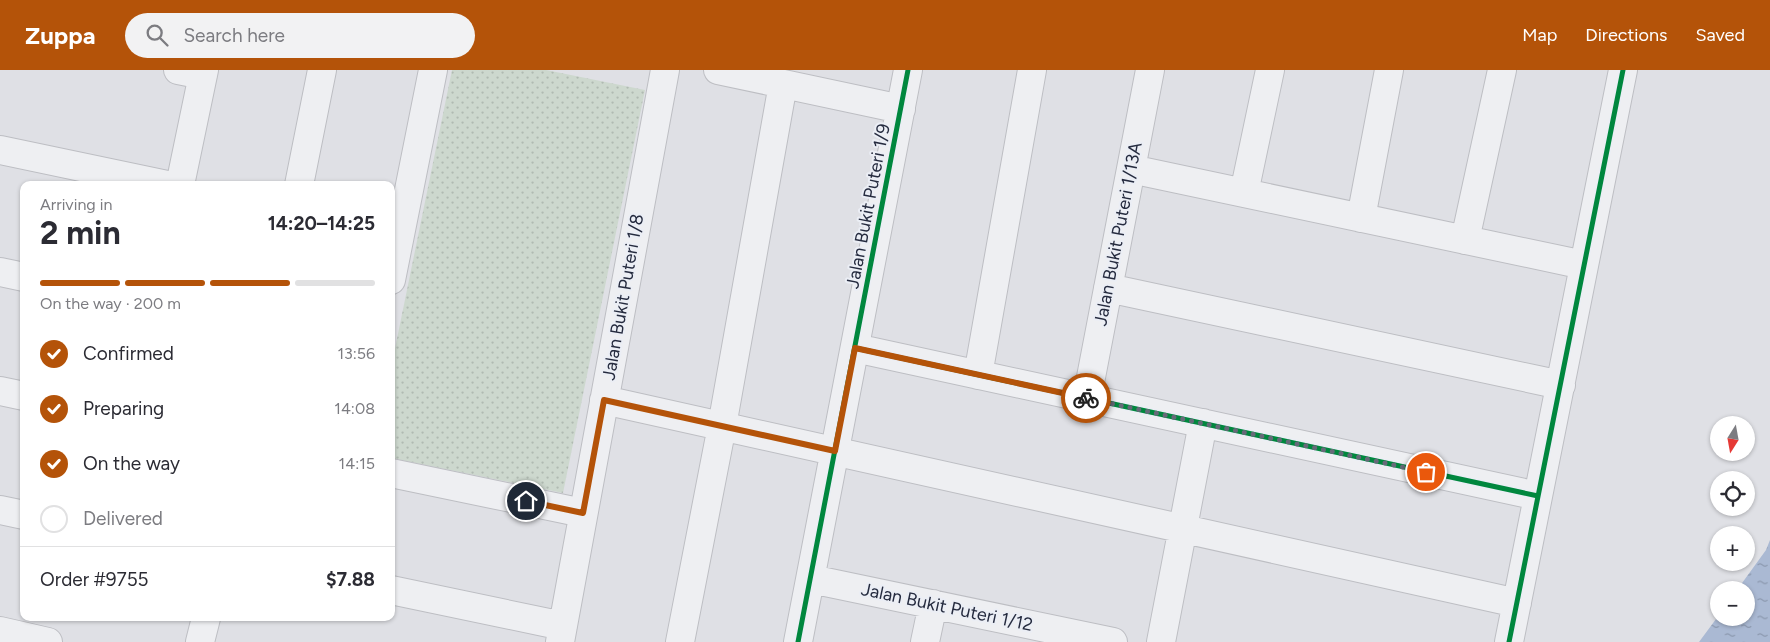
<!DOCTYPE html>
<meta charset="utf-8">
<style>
body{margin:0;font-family:Figtree,sans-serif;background:#f2f2f3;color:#2b2b33;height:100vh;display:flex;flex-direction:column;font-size:19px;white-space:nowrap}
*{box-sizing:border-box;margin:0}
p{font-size:16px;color:#7c7c81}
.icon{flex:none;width:28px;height:28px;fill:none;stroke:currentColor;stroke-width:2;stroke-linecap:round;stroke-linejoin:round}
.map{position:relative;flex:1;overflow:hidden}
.drawer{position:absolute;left:20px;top:111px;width:375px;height:440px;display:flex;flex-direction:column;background:#fff;border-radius:10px;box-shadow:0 1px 4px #0004}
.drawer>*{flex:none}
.needle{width:32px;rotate:191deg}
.tools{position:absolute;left:1710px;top:346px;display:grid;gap:10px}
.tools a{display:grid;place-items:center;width:45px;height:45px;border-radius:50%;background:#fff;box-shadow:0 1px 4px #0004;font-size:25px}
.pin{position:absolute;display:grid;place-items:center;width:42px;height:42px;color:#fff;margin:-21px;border:2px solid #fff;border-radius:50%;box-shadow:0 1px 5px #0007}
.courier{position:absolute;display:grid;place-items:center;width:50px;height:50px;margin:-25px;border:4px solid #b45309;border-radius:50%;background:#fff;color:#222;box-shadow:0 1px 6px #0007}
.overview em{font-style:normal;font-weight:700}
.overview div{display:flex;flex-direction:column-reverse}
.overview{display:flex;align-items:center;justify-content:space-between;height:85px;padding:0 20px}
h1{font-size:32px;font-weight:700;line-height:38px}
.bar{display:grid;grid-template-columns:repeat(4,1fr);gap:8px 5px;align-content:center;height:60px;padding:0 20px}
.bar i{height:6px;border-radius:4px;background:#e1e1e2}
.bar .selected{background:#b45309}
.bar p{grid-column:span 4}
.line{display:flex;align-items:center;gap:12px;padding:0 20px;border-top:1px solid #e1e1e2}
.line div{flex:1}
ol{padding:0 20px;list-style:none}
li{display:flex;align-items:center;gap:15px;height:55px}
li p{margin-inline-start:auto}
li .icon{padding:5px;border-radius:50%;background:#b45309;color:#fff;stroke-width:4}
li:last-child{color:#7c7c81}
li i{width:28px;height:28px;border:2px solid #e1e1e2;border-radius:50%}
header{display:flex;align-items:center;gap:30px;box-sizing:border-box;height:70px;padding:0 25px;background:#b45309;color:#fff}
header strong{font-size:24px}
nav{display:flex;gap:28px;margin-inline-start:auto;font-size:18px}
.search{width:350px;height:45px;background:#f2f2f3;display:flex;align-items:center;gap:12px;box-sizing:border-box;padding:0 18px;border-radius:28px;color:#7c7c81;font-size:19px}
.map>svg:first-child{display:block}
.park{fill:url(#park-dots)}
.water{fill:url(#water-ripples)}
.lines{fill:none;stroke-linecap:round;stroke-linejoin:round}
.minor-casing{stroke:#bdbec3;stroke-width:30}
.minor{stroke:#eeeff2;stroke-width:28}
.cycleway-casing{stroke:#ebeef5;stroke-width:8}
.cycleway{stroke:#00873e;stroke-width:5}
.done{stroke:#666a79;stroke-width:5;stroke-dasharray:0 9}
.route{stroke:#b45309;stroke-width:6}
.labels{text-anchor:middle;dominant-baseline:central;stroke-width:4;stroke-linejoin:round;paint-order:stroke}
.street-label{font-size:18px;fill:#252b3f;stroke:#ebeef5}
</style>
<header>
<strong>Zuppa</strong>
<div class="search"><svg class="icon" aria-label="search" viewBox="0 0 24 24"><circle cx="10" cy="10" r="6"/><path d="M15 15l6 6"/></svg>Search here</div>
<nav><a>Map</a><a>Directions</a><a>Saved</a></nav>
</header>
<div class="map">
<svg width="1770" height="572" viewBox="0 0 1770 572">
<defs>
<pattern id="park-dots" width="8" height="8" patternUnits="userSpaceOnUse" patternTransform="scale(1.25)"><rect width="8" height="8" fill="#cdd8ce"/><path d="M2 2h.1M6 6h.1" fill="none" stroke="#b0bab2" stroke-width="1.8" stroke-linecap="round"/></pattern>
<pattern id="water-ripples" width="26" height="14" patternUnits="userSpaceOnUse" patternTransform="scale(1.25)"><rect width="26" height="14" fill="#aab9d3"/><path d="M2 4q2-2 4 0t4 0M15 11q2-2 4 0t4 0" fill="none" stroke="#8a97ad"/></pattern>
</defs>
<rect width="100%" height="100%" fill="#dfe0e5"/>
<path class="park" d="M452,0h94l99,20 -82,403 -172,-35v-90z"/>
<path class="water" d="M1770,470v102h-71l20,-27v3h27v-28h-9l29,-40z"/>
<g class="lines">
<g class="minor-casing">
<path id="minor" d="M178,0l25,5
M718,0l183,39
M0,80l167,35
M1131,99l453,96
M180,115l24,-115
M299,115l23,-115
M1244,123l26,-123
M1361,148l28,-148
M1465,170l37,-170
M0,202l24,5
M391,210l42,-210
M1108,218l453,97
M855,278l683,148
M978,305l54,-305
M0,321l24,5
M1087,328l63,-328
M604,330l913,203
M391,403l192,40
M0,440l24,5
M811,509l302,63
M391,520l172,36
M0,561l48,11
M200,572l6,-24
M560,572l105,-572
M680,572l42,-216 61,-342
M798,572l110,-572
M925,572l8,-38
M1161,572l42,-219
M1509,572l114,-572"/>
</g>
<use href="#minor" class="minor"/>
<g class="cycleway-casing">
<path id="cycleway" d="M855,278l683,148
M798,572l110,-572
M1509,572l114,-572"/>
</g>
<use href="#cycleway" class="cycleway"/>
</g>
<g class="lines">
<path class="done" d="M1086,328l340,74"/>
<path class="route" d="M526,431l57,12 21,-113 231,51 20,-103 231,50"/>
</g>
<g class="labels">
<g class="street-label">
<text transform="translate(868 136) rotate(-79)">Jalan Bukit Puteri 1/9</text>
<text transform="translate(1118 164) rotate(-79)">Jalan Bukit Puteri 1/13A</text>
<text transform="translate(623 227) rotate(-80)">Jalan Bukit Puteri 1/8</text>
<text transform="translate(947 537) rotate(12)">Jalan Bukit Puteri 1/12</text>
</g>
</g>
</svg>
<div class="tools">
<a><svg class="needle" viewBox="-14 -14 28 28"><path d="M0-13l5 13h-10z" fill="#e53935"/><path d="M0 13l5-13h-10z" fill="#7c7c81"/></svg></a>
<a><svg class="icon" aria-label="locate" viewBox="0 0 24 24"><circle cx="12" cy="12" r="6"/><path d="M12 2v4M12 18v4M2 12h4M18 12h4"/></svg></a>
<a>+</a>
<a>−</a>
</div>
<div class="pin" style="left:1426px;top:402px;background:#ea580c"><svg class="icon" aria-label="bag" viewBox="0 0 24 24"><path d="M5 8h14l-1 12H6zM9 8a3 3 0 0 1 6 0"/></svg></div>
<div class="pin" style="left:526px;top:431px;background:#1f2937"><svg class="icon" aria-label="home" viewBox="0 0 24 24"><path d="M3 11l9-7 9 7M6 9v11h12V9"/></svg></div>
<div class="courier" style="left:1086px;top:328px"><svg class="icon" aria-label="bike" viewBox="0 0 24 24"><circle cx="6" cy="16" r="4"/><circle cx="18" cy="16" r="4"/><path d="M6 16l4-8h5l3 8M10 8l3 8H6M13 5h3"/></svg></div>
<section class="drawer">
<div class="overview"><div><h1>2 min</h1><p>Arriving in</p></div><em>14:20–14:25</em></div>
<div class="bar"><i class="selected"></i><i class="selected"></i><i class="selected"></i><i></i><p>On the way · 200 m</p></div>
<ol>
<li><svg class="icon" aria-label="check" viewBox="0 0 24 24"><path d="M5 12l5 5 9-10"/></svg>Confirmed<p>13:56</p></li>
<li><svg class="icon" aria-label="check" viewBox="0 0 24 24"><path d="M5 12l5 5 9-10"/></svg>Preparing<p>14:08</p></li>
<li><svg class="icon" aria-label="check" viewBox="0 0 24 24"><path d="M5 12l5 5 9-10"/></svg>On the way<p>14:15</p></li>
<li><i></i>Delivered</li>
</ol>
<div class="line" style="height:65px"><div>Order #9755</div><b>$7.88</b></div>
</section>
</div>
